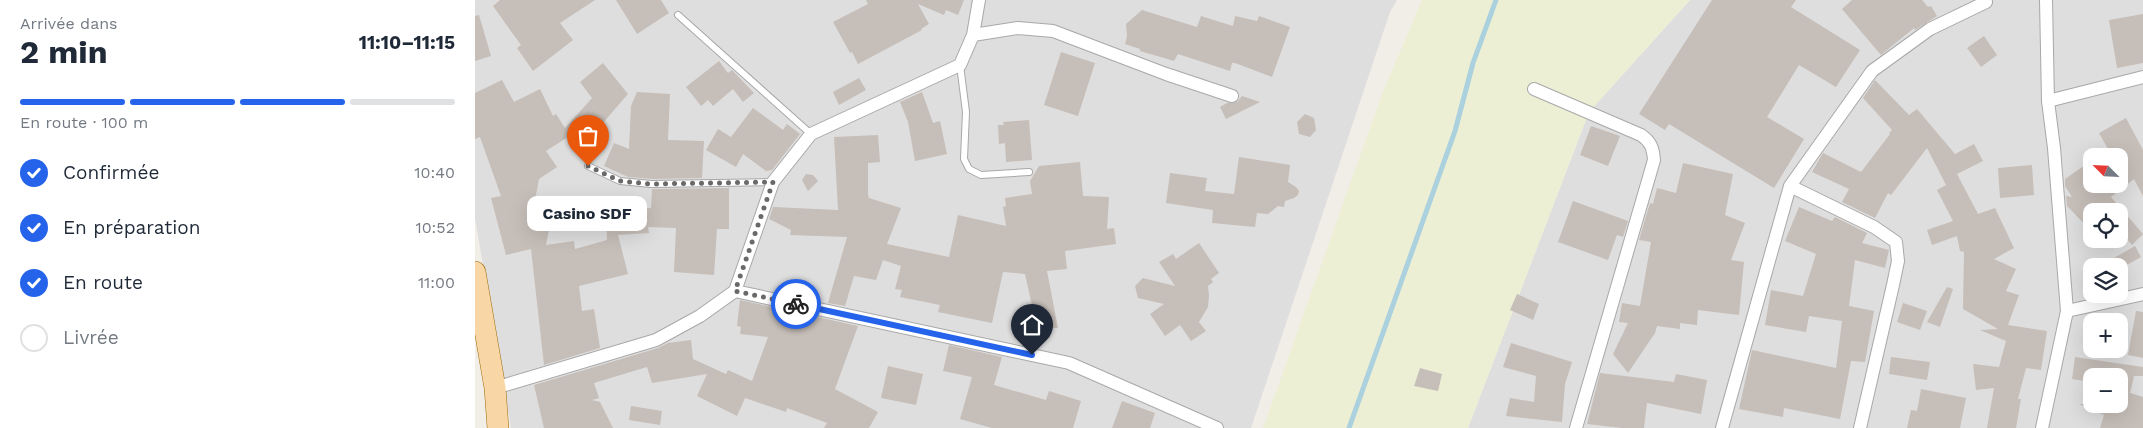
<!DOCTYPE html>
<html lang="fr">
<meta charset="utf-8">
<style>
body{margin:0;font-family:"Work Sans",sans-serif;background:#f6f6f7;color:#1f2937;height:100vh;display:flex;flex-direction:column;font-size:19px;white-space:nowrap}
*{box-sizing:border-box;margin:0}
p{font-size:16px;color:#747a83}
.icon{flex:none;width:28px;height:28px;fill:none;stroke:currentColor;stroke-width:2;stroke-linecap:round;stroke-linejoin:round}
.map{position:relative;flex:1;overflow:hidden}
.sheet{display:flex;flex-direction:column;background:#fff;width:475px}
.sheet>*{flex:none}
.needle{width:32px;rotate:294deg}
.fabs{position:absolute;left:1608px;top:148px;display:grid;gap:10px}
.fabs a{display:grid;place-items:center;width:45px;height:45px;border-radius:10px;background:#fff;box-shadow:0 5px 20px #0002;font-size:25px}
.pin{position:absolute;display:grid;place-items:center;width:42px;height:42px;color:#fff;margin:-51px -21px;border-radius:50% 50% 50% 0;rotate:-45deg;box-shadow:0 0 5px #0007}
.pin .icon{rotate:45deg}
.courier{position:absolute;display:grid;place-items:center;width:50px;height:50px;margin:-25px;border:4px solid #2563eb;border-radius:50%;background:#fff;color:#222;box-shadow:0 1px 6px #0007}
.bubble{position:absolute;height:35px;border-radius:10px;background:#fff;box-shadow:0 5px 20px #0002;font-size:16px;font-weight:700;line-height:35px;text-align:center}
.overview em{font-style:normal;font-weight:700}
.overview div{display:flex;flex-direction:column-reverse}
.overview{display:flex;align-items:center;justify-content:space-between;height:85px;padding:0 20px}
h1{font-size:32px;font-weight:700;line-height:38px}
.bar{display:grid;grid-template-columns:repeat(4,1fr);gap:8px 5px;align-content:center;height:60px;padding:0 20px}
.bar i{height:6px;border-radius:4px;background:#e0e1e3}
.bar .current{background:#2563eb}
.bar p{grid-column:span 4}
ol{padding:0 20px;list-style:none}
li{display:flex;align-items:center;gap:15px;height:55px}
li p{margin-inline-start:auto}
li .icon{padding:5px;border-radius:50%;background:#2563eb;color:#fff;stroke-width:4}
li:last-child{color:#747a83}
li i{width:28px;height:28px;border:2px solid #e0e1e3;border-radius:50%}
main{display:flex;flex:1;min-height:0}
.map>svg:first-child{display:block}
.residential{fill:#dfdede;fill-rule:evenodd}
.farmland{fill:#edefd5}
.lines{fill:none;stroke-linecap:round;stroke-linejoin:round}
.stream{stroke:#aad1dd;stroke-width:5}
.building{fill:#c6beb8}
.lane-casing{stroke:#a8a8a8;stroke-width:8}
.street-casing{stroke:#a8a8a8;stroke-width:14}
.primary-casing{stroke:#9a6904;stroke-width:22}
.lane{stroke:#fff;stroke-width:6}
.street{stroke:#fff;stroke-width:12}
.primary{stroke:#f9d6a5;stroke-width:21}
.done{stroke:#6a6967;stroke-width:5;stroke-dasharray:0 9}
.route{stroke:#2563eb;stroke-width:6}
</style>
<main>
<section class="sheet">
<div class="overview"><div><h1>2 min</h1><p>Arrivée dans</p></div><em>11:10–11:15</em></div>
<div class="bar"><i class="current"></i><i class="current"></i><i class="current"></i><i></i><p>En route · 100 m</p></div>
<ol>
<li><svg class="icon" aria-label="check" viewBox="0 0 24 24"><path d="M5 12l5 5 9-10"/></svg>Confirmée<p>10:40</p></li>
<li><svg class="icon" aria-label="check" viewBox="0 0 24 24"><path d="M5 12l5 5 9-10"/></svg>En préparation<p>10:52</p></li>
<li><svg class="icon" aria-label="check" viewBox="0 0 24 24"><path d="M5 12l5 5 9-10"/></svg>En route<p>11:00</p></li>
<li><i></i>Livrée</li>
</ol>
</section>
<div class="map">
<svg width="1668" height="428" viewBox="0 0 1668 428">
<rect width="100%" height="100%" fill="#f1eee8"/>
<path class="residential" d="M0,0h922l-7,12 -139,416h-740l-36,-210z
M1215,0h453v428h-675l121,-316zM1616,156h28v28h-28zM1616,211h28v28h-28zM1616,266h28v28h-28zM1616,321h28v28h-28zM1616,376h28v28h-28z"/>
<path class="farmland" d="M947,0h268l-101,112 -121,316h-205l119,-334z"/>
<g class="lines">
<path class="stream" d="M874,428l106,-297 18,-68 23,-63"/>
</g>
<path class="building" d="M25,0h95l-35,23 13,17 -40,31 -16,-23 4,-3 -28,-39z
M141,0h45l8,13 -32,21z
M391,0h98l-6,15 -12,-5 -2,5 -26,-11 11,20 -8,5 1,1 -64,34 -6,-12 -2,1 -17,-31 35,-18z
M1237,0h84l-5,7 69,43 -24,37 -37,-22 -32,52 37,22 -30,49 -105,-64 -4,6 -26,-16z
M1377,0h70l6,7 3,-1 6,10 -22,14 -1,-2 -33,27 -39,-46z
M667,10l55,17 4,-11 32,10 2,-10 22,5 2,-5 31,11 -18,50 -37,-14h-3l-2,8 -52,-17 -4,7 -34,-10v-2l-15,-5 2,-8 -1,-12z
M1668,14v49l-26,5 -8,-48z
M4,15l12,41 -16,5v-45z
M1509,36l13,19 -16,12 -14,-19z
M586,52l34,11 -17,53 -34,-11z
M244,61l9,12 4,-3 22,23 -11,9 -10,-13 -20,17 -5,-6 -7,6 -15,-19z
M128,63l25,31 -33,38 -8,-7 -41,26 11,16 -18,12 -6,31 19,4 -6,31 28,-4 1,8 32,-9 -1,-29 45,-3 1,-19 77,-1v41h-12l-3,46 -40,-3 2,-44 -28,-1 1,6 -31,2 10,39 -49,12 3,25 12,-2 6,39 -56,17 -13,-116 -25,6 -15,-57 10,-2 -21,-59 -5,2v-46l27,-13 12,22 26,-13 13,27 3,-2 9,14 27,-30 -12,-16z
M384,78l7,12 -27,15 -6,-13z
M1400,80l34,35 8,-6 38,45 19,-10 9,17 -26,13 21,40 17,-6 19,40 -20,11 22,10 -10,22 13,4 -11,30 39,6 -6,39 -15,-2 -8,31h3l-5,29h-29l7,-40 -18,2 -3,-26 26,3 7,-26 -26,-11 18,-1 -35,-20 1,-57 -4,-1 -3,-15 -25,9 -5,-15 26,-9 -16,-31 9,-5 -19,-37 -36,47 -3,-2 -13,25 -33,-16 7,-13 -37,-17 11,-19 38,19 29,-38 -1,-1 3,-3 -29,-32z
M162,92l33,2 -2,46 36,1 -2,37 -49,1 -25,-2 -24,-11 10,-23 15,6 2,-43z
M447,92l11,31 7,-2 7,33 -32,7 -7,-39 -8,-20z
M767,96l18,6 -34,17 -6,-12 7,-4 10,-1z
M278,108l30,22 4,-6 13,10 -28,36 -6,1 -23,-17 -7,13 -30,-17 12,-21 13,8z
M830,114l9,4 2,12 -6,7 -11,-3 -2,-12z
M1651,118l17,32v46l-9,-17 -23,18 32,37 -11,11 -13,-15v-19h-28v20l-24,-25 -1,-10 6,1 -7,-11v-7l26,-18v23h28v-28h-7l-13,-23z
M554,120l3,40 -26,2 -1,-19 -6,1 -1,-19h6l-1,-3z
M1116,126l29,10 -12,30 -28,-11z
M403,135l2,27 -12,1v32l1,3 32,10 -14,36 62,13 9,-42 48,11 -3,-19 3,-1 -1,-8 27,-4 -2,-13 9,-15 41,-4 3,34 26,1 -2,32 7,-1 2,16 -51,7 2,18 -20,2 11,57h-21l-12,-54 -22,-2 -11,51 -54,-11 2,-7 -40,-8 2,-7 -7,-1 6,-23 -18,-6 -7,20 -22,-4 -9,30 -17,-3 19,-66 -57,-2 1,-5 -22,-11 4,-12 65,3 -4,-73z
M764,157l51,8 -2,17 8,5 3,4 -1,4 -4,3 -9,3 -1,6 -6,-1 -10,8 -11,-1 -2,14 -43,-4 1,-13 -47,-7 4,-30 37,5 -2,13 29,3z
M1208,163l50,11 -8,41 20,8 -14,37 13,2 -5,53 -41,-5 -1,15 -17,-2v6l-23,-3 -2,7 -27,40 -15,-19 15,-31 -9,-1 3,-19 18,3 11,-64 -12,-2 11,-37 3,1 4,-16 19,5z
M1557,165l2,30 -34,3 -2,-30z
M331,174l7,1 5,6 -10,10 -6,-11z
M1098,201l55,20 -5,16 -6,-2 -9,25 -50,-18z
M1324,207l33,14 3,-4 32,16 -5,10 27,7 -4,18 -30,-8 -6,46 25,5 -9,51 -14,-1 -11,58 -56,-11 -1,9 -44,-8 13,-59 84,18 6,-47 -33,-5 -3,16 -41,-7 6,-35 32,6 13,-42 -31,-13z
M724,243l20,30 -8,6 2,3 -5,4 1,10 -1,11 -9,15 7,9 -15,10 -11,-16 -15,11 -15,-22 14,-10 -26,-6 -3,-12 8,-8 32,8 -16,-24 14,-8 3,5z
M1660,246l6,11 -16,9h-25z
M1472,287l6,2 -13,38 -13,-5z
M1042,294l22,10 -6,16 -23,-10z
M265,300l118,26 -23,63 43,23 -9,16h-45l3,-5 -40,-15 -1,4 -41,-14 -8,18 -40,-20 10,-22 -55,9 -5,-16 -53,16 5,15 -7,2 8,2 13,26h-69l-10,-43 124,-37 10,-5 23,-3 2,19 33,15 2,-4 24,11 16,-44 -28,-3 1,-7 -4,-1z
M1428,303l24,8 -7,19 -23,-8z
M1661,311l7,1v46l-15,-3z
M1036,343l61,19 -7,22 -3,38 -56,-6 4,-18 24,4 2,-26 -33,-9z
M474,345l53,12 -8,28 52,15 3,-9 32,10 -8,27h-81l-32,-9 12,-42 -29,-6z
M1416,357l39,5 -3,18 -38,-6z
M1600,357l68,10v9h-9l-4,17 13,4v31h-43l4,-13 -25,-11h40v-28h-28v6l-19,-3z
M413,366l35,8 -7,31 -35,-7z
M945,368l22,6 -4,17 -24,-5z
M1125,373l74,9 2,-8 31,6 -6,34 -54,-11 -3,25h-22l-35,-4z
M1446,389l45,9 -6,30h-53l4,-18 6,1z
M647,401l33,12 -5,15h-38z
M156,406l31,5 -2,14 -31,-5z"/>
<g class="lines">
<g class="lane-casing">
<path id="lane" d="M203,15l133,119
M485,65l6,47 -2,47 5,10 12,6 48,-3
M113,166l32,15 31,3 122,-2"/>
</g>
<g class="street-casing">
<path id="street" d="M498,35l45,-7 35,3 113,43 66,22
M1059,89l107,46c10,7 12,13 13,25l-78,268
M1573,101l95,-24
M1315,186l84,41 22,15 2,19 -5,24 -33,143
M260,291l334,72 148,65
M1592,311l76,-17
M20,388l161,-48 44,-24 35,-25 38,-109 38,-48 149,-69 13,-30 6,-35
M1247,428l68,-242 82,-115 58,-42 56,-27
M1567,428l25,-117 -13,-163 -6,-47 -2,-101"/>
</g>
<g class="primary-casing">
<path id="primary" d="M0,272l20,116 3,40"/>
</g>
<use href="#lane" class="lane"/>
<use href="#street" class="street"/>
<use href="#primary" class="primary"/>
</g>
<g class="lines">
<path class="done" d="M113,166l32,15 31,3 122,-2 -38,109 61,13"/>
<path class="route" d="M321,304l236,51"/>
</g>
</svg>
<div class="fabs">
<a><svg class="needle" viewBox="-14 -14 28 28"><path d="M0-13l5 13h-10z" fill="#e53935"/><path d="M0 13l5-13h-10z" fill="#747a83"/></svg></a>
<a><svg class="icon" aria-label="locate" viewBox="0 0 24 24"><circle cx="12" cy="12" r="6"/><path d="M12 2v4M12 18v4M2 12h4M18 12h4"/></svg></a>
<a><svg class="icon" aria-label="layers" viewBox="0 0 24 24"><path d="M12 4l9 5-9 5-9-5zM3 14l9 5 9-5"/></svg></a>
<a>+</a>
<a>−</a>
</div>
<div class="pin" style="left:113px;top:166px;background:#ea580c"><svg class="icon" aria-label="bag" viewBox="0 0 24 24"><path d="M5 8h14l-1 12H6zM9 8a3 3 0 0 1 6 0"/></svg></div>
<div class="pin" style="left:557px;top:355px;background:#1f2937"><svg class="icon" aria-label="home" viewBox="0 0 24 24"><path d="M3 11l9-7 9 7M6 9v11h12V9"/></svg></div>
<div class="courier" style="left:321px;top:304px"><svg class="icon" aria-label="bike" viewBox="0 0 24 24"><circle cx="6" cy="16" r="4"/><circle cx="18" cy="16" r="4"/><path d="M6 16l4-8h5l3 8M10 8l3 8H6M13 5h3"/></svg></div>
<div class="bubble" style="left:52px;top:196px;width:120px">Casino SDF</div>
</div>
</main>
